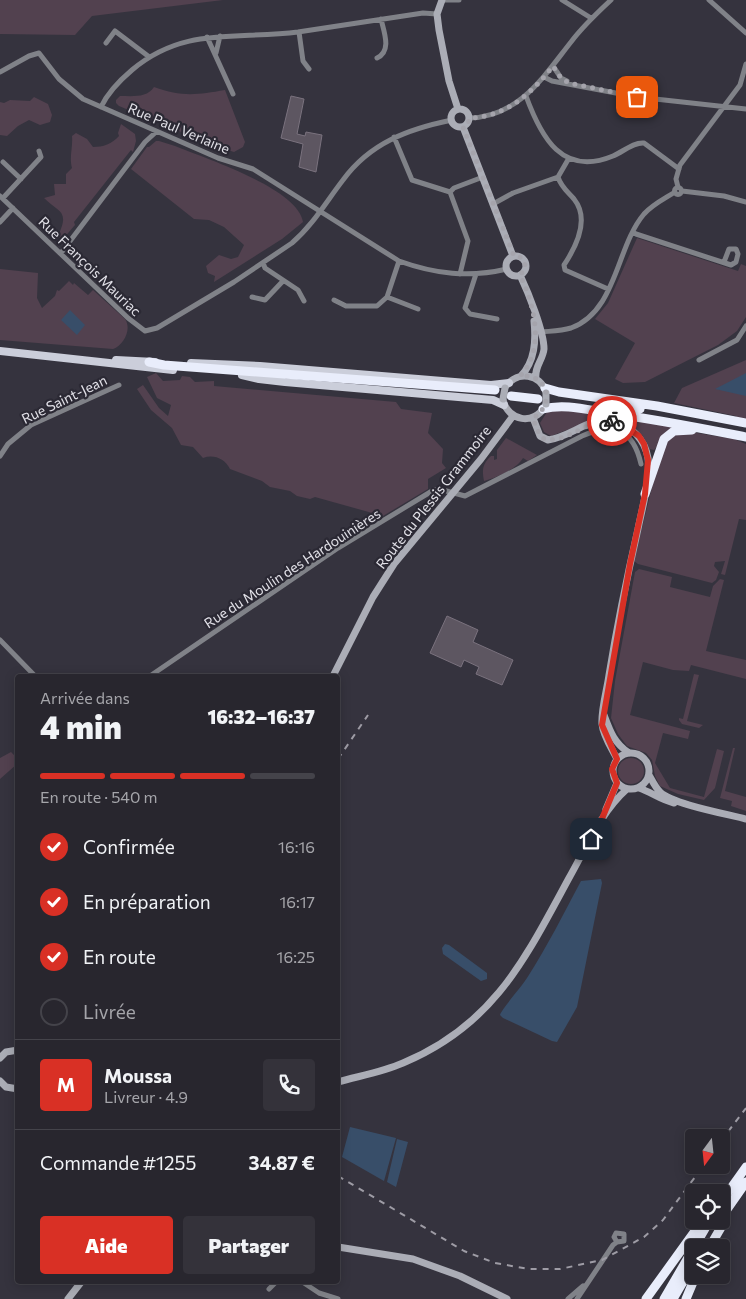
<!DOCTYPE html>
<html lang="fr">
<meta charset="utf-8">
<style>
body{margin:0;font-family:Commissioner,sans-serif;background:#34323a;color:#f1f3f6;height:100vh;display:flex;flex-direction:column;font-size:19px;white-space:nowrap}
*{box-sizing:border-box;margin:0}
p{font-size:16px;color:#a5a5aa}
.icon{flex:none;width:28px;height:28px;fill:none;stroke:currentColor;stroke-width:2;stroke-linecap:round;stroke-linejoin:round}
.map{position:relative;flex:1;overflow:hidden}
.details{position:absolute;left:15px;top:674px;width:325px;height:610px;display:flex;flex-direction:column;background:#28262e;border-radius:5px;box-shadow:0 2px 12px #0003,0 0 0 1px #44434a}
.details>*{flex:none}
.needle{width:32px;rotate:195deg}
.controls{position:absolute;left:685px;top:1129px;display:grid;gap:10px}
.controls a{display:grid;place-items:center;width:45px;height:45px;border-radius:5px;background:#28262e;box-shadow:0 2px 12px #0003,0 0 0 1px #44434a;font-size:25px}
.pin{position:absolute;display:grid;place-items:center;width:42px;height:42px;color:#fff;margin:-21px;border-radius:10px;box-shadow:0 2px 8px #0006}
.courier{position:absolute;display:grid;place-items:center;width:50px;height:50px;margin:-25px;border:4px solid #d93025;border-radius:50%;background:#fff;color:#222;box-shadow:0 1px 6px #0007}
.overview em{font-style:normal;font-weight:800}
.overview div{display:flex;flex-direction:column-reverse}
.overview{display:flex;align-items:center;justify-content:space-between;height:85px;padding:0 25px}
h1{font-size:32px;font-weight:800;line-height:38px}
.bar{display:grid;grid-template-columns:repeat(4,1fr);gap:8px 5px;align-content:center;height:60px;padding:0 25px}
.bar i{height:6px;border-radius:4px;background:#44434a}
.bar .on{background:#d93025}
.bar p{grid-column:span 4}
.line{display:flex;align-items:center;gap:12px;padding:0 25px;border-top:1px solid #44434a}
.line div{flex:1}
.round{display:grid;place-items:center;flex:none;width:52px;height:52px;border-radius:5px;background:#34323a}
ol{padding:0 25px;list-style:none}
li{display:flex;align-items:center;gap:15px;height:55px}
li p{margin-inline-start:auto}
li .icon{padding:5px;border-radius:50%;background:#d93025;color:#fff;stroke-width:4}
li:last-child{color:#a5a5aa}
li i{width:28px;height:28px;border:2px solid #44434a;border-radius:50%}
.cta{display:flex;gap:10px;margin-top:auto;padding:10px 25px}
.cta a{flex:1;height:58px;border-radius:5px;background:#d93025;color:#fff;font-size:20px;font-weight:800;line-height:58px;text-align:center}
.cta a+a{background:#34323a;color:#f1f3f6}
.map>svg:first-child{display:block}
.green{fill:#52414f}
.water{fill:#384e69}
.building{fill:#5d5661;stroke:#7a727e}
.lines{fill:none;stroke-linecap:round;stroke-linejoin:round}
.street{stroke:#808288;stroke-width:5}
.secondary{stroke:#abadb6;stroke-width:7}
.primary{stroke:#cbceda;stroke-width:8}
.highway{stroke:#e9edfb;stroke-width:9}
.rail{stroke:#9e9ca5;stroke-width:2;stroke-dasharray:6 6;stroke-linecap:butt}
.secondary-bridge{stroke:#abadb6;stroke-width:7}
.done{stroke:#a5a4ac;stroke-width:5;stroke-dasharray:0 9}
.route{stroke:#d93025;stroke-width:6}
.labels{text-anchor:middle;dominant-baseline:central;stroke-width:4.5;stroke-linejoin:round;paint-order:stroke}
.street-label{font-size:14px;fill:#e2e1e8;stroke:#2b2934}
</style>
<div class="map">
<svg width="746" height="1299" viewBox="0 0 746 1299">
<rect width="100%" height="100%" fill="#35333e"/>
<path class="green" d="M0,0h223l-131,16 -17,19 -75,-1z
M154,87c27,10 43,8 71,3l20,52 -2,5 -9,5 -19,-6 -96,-40 -3,-3v-3l4,-4c13,0 27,2 34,-9z
M34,97l14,7 4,11 -2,7 -10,3 -11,-5 -11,6 -11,10 -7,-1v-33l4,1 6,-3 20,1z
M121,124l14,10 1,7 -3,11 -2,-2 -57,72 1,3 -13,15 -4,-4c12,-26 1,-23 -14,-38l11,-3 -1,-11h12v-10l6,-6c-3,-11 1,-20 0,-32l4,-3 11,6 6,8c10,0 19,-3 26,-11l-1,-3z
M156,141h3l16,5c29,12 123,42 128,76l-21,17 -68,43 1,-6 -7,-3 -2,-7 13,-11 12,4 7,-2 6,-12 -20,-18 -15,-7 -15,-1 -63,-50 16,-22h2z
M637,238l101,33 3,-7 5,2v51l-9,14 -19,14 -73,37 -22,1 -8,-4 20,-36 -40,-24 13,-16z
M0,269l38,4 -1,25 5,10 13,-12 2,-6 2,1 10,-10 4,4 1,-2 14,12 5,-5 32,29c7,10 -1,26 -12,30l-113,-9z
M746,360v61l-10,-3v-2l-62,-13 8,-15z
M156,373l7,8 17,-1 2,-4 8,1 5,5 19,-1v5l182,16 5,7 31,4 -4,20 15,16 -1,14 4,5 -18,11v10l-45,27 -68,-19 -5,2 -13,-3 -7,-5 -20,-4 -8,-6 -32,-12c-5,-10 -16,-15 -27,-11l-10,-11 -12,-2 -9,-17 -21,-18 -14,-21 6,-4 16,23 9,8 3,-11 -14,-7 -10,-21z
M554,409l48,6 -1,2 -50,19 -7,-4 -4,-9 7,-11z
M623,419l54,7 -23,24 -5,-1 -7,-14z
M685,431l49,8 12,5v76l-7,-1 -14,56 -4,-1 4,-13 -10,1 -1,4 5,6 -3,8 -4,3 -74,-19 -4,-3 27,-111 11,-15z
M506,438l31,17 -9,6 -5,-3c-6,11 -28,20 -39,23 -2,-10 -2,-17 7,-25h3v4l3,-1v-9z
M639,569l33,8 -2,10 40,10 3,-11 7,-7 4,1 -18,71 40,9v19l-55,-14 -2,6 -16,-1 -30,-8 -13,53 60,16 -2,8 -25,-6 -8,30 15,25 34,9 13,-48 7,2 -9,37 -11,12 -26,-6 -18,-8 -5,-10 -3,-16 -6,-7 -19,-7 -9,-12 -7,-16 4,-37 20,-109z
M694,674l5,1 -12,46 16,4 -4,3 -17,-4 -3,-4v-2l4,1z
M733,748h2l-10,43 21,6v14l-15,-5 1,-5 -12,-3z
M11,752l6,6v6l-17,15v-21z
M618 771a13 13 0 1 1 26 0a13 13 0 1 1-26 0Z"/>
<path class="water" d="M70,310l15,15 -8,10 -16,-15z
M746,373v23l-31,-7z
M601,879l1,4 -25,124 -20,35 -5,-1 -49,-23 -3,-3c1,-5 22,-29 27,-37 20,-31 37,-65 54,-97z
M445,944l4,1 38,28v6l-6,2 -38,-27 -1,-6z
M350,1127l46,11 -12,43 -42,-24z
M397,1139l11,3 -12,45 -9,-5z"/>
<path class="building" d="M291,96l13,3 -7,35 8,2 1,-4 16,3 -6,37 -17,-5 4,-23 -22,-6z
M447,616l31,14 -5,12 40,18 -11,25 -26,-11 3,-7 -15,-7 -3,7 -31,-14z"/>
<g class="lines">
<path class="street" d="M442,0h17
M562,0l29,18
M709,0l37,33
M299,32l4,29 6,8
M207,37l26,57
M106,43l9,-12 33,25
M216,53l4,-17
M377,58c15,-7 7,-26 4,-39
M553,66l8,12 6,3
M0,72l29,-16 10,-3 20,26 24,20 135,59 35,11 146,92c36,13 70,17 108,8
M544,77l8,4 85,16 109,12
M526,96c15,41 36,81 87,60 10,-4 20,-14 31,-13l35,26
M101,107c7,-15 18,-26 31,-37 52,-44 104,-30 166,-38 42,-6 83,-13 125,-19l14,1
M469,118c50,-1 75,-42 102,-76 12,-16 26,-29 40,-42
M394,137l18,43 38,12 18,49 -8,33
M3,162l18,17
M558,177l11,-19
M678,187l-2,-8 4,-14 60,-80 6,-21
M674.5 191a3.5 3.5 0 1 1 7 0a3.5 3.5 0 1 1-7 0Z
M682,191l42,5 22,6
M450,192l4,-4 29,-11
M0,196l128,122 17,13 12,-3 77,-46 58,-39c21,-18 34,-41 51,-63 27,-37 65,-51 109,-60
M3,198l38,-41 -2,-6
M493,204l20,-11 45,-16c3,10 10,15 16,22 16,20 2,48 -10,66l1,5 43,19
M0,222l13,-14
M633,232l3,2 95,31 5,-3 2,-8 -2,-5h-7l-5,13
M61,253l84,-111 11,-10
M263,263l2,5 33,22 6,11
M476,274l-11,34 5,6 27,5
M252,297l13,3 18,-19
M387,297l31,12
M334,300l12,6h31l10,-9 12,-36
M541,332c10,-1 20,-1 30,-4 46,-17 45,-81 73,-114 9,-10 20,-15 31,-22
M699,360l38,-20 9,-14
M0,456l8,-12 23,-19 88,-40
M0,640l35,36
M150,676l188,-128 94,-57 7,-2 26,7 117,-60c32,-14 51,-7 59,28
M301,1281l18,12 19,6
M269,1289l8,-8
M568,1299l15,-13
M577,1299l36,-54 4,-3 7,-1v-7l-8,-1 -2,4 3,5"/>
<path class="secondary" d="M442,0l-5,14 2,16 10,51 9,28
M451 118a9 9 0 1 1 18 0a9 9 0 1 1-18 0Z
M463,127l50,129
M506 266a10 10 0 1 1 20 0a10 10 0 1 1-20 0Z
M520,275c8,17 24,56 24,74 -1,11 -10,18 -8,30
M521,376c14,-15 15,-35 13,-55
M506,386c12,-16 34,-12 40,6
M503,400c5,21 31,26 42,6
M533,418l7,18 8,4c23,-3 42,-24 65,-19 18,4 32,19 35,37 3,20 -6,51 -10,71 -11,48 -21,97 -29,146 -2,15 -8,34 -7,49 1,12 10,25 15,35
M333,676l40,-79 21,-33 87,-105 32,-43
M604,715c6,16 10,28 25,38
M613 771a18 18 0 1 1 36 0a18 18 0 1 1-36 0Z
M649,775c3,5 6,12 11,17 12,12 67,22 86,27
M639,788c12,4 22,12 35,15
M606,809l11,-26
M0,1058l6,-6 12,-2
M0,1081l6,6 12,2
M338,1082c21,-6 44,-10 65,-19 91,-38 122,-104 166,-185 17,-30 32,-66 58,-89
M338,1247l75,12 47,17 47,23
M68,1299l14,-18"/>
<path class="primary" d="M0,351l173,19
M116,360l39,2
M191,363l69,3 231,19 18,-2
M242,375l17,4 26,3 208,18 11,5"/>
<path class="highway" d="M149,362l15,3 331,25
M545,388l14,4 98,14 89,17
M511,396l27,3
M606,404l34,5
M543,409c21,-6 45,1 65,4 47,6 92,15 138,24
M645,494l19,-55 10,-8 18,-1
M721,1202l25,-35
M721,1218l25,-36
M709,1248l14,-24 2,-10
M646,1299l57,-79
M664,1299l46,-79
M673,1299l21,-36
M686,1299l10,-24"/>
<path class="rail" d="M338,759l30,-44
M721,1141l25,-33
M338,1176l126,75 31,12 34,6h31l42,-9 42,-23 19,-17 41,-55"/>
<path class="secondary-bridge" d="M503,399l2,-11
M546,404v-11"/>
</g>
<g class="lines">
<path class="done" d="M612,421c-26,-2 -45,23 -68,18l-7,-9 -4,-12c23,-14 15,-45 -13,-42 26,-27 14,-72 0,-101l4,-5 1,-6 -5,-7 -6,-1 -51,-129 5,-4 2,-5c36,-1 62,-25 83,-52l8,12 8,5 68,14"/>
<path class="route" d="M591,839l10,-18 16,-38 -5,-14 5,-10 -15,-34 28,-161 15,-70 3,-34 -4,-16 -5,-8 -16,-11 -11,-4"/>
</g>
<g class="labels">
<g class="street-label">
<text transform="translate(179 128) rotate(23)">Rue Paul Verlaine</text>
<text transform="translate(90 266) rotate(44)">Rue François Mauriac</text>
<text transform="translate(64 399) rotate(-26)">Rue Saint-Jean</text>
<text transform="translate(433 497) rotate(-52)">Route du Plessis Grammoire</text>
<text transform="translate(292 568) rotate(-33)">Rue du Moulin des Hardouinières</text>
</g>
</g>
</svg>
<div class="controls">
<a><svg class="needle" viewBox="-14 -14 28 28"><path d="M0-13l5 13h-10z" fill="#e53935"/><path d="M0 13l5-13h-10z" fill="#a5a5aa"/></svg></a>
<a><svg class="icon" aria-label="locate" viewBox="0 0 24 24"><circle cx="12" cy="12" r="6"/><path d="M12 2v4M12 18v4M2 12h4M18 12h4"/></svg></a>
<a><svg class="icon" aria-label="layers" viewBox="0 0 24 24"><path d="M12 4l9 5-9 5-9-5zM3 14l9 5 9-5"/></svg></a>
</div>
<div class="pin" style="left:637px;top:97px;background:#ea580c"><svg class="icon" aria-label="bag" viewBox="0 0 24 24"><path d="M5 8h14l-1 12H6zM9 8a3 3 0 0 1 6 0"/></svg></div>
<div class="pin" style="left:591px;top:839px;background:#1f2937"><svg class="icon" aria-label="home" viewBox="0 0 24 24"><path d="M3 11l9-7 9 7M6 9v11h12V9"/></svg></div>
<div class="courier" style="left:612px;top:421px"><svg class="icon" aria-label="bike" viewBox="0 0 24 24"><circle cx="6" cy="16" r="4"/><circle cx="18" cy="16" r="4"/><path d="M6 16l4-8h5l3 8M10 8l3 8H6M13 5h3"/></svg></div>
<section class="details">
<div class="overview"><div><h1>4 min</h1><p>Arrivée dans</p></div><em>16:32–16:37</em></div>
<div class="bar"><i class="on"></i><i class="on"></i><i class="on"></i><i></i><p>En route · 540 m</p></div>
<ol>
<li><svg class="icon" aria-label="check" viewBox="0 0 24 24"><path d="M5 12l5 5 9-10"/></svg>Confirmée<p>16:16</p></li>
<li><svg class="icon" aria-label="check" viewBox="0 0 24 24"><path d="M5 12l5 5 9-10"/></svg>En préparation<p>16:17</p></li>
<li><svg class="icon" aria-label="check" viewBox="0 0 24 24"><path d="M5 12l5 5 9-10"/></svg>En route<p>16:25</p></li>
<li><i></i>Livrée</li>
</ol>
<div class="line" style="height:90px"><b class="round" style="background:#d93025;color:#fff">M</b><div><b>Moussa</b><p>Livreur · 4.9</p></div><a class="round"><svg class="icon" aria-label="phone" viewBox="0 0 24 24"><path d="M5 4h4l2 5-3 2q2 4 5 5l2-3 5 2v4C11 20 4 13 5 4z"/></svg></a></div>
<div class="line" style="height:65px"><div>Commande #1255</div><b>34.87 €</b></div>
<div class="cta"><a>Aide</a><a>Partager</a></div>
</section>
</div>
